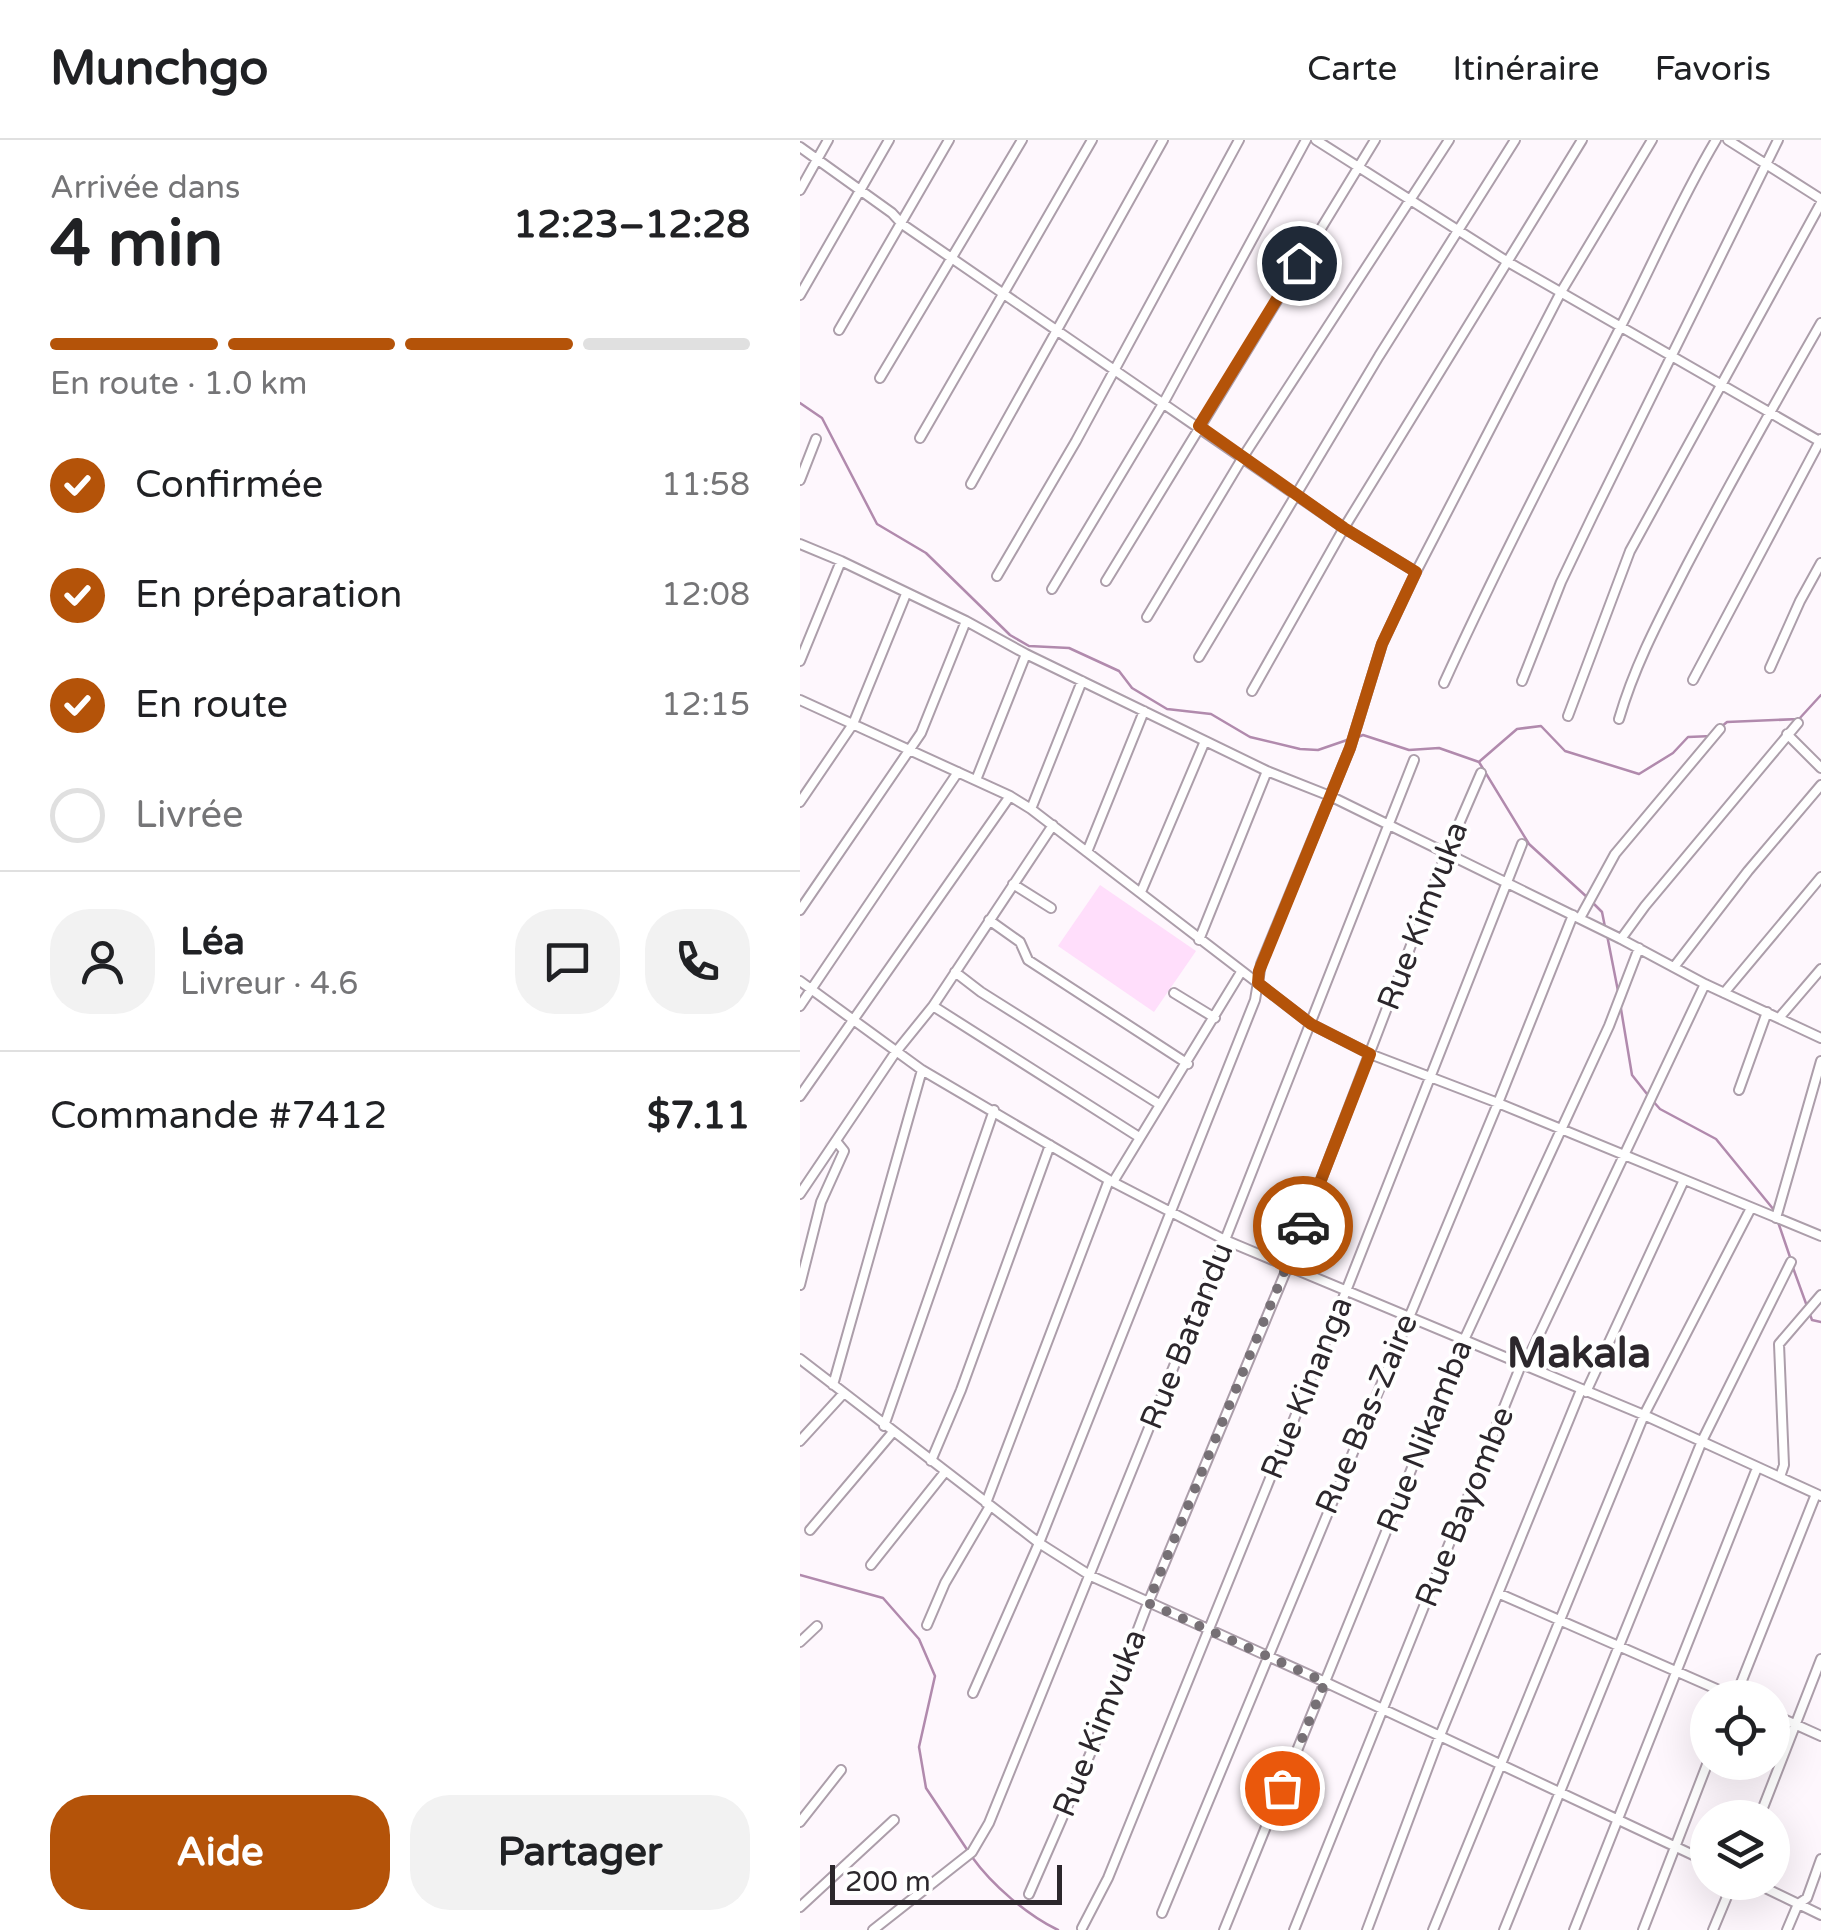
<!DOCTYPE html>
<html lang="fr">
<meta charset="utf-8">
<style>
body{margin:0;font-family:"Varela Round",sans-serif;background:#f2f2f2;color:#202124;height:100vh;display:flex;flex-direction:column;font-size:38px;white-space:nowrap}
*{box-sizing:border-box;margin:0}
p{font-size:32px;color:#757577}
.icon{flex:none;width:55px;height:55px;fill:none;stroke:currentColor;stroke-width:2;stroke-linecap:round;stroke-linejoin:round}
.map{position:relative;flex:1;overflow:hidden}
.sheet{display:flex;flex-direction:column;background:#fff;width:800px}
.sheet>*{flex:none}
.controls{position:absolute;left:890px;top:1540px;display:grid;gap:20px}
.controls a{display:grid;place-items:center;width:100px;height:100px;border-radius:50%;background:#fff;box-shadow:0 10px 40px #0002;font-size:50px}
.scale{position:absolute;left:30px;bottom:25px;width:232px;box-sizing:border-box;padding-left:10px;border:5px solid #2c272c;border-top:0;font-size:28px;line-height:35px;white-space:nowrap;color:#2c272c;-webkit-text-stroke:8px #fff;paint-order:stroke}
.pin{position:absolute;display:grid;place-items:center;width:85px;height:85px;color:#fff;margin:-42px;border:5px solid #fff;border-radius:50%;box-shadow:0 2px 10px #0007}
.courier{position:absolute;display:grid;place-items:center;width:100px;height:100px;margin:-50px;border:8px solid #b45309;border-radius:50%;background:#fff;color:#222;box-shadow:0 2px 12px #0007}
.overview em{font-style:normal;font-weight:700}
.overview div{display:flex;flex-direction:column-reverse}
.overview{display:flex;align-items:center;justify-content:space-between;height:170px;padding:0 50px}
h1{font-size:65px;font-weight:700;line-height:75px}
.bar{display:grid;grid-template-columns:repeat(4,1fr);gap:15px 10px;align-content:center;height:120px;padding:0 50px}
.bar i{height:12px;border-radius:8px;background:#e0e0e0}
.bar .on{background:#b45309}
.bar p{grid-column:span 4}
.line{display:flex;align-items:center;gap:25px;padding:0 50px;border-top:2px solid #e0e0e0}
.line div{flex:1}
.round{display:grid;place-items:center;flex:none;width:105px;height:105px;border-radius:40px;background:#f2f2f2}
ol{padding:0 50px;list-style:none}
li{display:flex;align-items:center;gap:30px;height:110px}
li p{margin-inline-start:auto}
li .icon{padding:10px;border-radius:50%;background:#b45309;color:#fff;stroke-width:4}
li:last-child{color:#757577}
li i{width:55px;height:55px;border:5px solid #e0e0e0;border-radius:50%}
.cta{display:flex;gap:20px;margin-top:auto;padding:20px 50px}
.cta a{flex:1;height:115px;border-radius:40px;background:#b45309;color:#fff;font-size:40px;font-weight:700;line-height:115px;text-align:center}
.cta a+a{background:#f2f2f2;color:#202124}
header{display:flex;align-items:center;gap:60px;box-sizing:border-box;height:140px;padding:0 50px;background:#fff;border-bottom:2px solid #e0e0e0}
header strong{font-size:48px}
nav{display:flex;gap:55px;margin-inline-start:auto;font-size:35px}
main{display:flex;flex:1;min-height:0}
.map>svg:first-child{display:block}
.green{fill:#ffdefb}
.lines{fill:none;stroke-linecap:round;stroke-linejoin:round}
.stream{stroke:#b18aad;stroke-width:2.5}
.minor-casing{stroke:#ac9eaa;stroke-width:12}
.minor{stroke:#fff;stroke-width:8}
.done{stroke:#767075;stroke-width:10;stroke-dasharray:0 18}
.route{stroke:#b45309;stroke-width:12}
.labels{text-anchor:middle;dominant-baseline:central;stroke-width:8;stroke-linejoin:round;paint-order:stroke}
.street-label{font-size:32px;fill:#2c272c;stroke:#fff}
.district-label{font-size:42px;font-weight:bold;fill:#2c272c;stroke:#fff}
</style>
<header>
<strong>Munchgo</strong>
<nav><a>Carte</a><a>Itinéraire</a><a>Favoris</a></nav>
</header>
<main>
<section class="sheet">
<div class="overview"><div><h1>4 min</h1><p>Arrivée dans</p></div><em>12:23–12:28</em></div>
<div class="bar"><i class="on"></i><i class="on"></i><i class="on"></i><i></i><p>En route · 1.0 km</p></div>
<ol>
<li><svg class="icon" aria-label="check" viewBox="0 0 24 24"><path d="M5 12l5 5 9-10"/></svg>Confirmée<p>11:58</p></li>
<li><svg class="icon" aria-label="check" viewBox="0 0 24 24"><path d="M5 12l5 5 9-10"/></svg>En préparation<p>12:08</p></li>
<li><svg class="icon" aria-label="check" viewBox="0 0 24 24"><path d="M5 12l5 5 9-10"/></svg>En route<p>12:15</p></li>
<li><i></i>Livrée</li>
</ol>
<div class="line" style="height:180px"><a class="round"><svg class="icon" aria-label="person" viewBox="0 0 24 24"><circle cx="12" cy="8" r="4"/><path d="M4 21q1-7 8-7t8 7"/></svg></a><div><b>Léa</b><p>Livreur · 4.6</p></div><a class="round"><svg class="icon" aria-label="chat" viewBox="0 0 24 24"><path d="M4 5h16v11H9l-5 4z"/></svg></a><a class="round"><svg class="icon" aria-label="phone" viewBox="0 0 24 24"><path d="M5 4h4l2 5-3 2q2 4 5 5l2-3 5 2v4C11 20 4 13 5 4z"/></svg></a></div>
<div class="line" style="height:130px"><div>Commande #7412</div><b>$7.11</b></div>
<div class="cta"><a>Aide</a><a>Partager</a></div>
</section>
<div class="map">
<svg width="1021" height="1790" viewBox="0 0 1021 1790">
<rect width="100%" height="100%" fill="#fef7fd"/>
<path class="green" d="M300,745l96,66 -42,61 -96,-66z"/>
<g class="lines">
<path class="stream" d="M0,263l22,15 55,106 49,29 84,82 19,11 40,2 50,23 13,17 35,21 44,5 39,23 50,12 18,1 32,-11
M921,587l6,-5 72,-3 22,-24
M558,597l5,-2 46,15 30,-2 40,14 50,82 59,54
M680,621l37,-32 24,-3 24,25 74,23 34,-21 15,-16 24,-1
M794,764l8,8 3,15
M807,795l11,56
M820,863l12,72 15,19
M852,960l8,9 56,30 58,71
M978,1082l12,35
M992,1125l20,55 9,2
M0,1435l83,23 36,41 16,37 -16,71 7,41 42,63
M172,1717c20,28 55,58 86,73"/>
<g class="minor-casing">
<path id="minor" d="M516,0l192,122 313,180
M928,0l93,59
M0,7l92,66 10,11 442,304 72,44
M0,50l28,-50
M0,155l89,-155
M39,190l110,-190
M80,238l142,-238
M120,298l172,-298
M0,340l16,-41
M171,344l192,-344
M0,404l41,17 125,60 60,33 241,117 63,25 291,143 84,45 116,54
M197,436l79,-135 163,-301
M306,441l269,-441
M252,449l112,-187 142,-262
M347,477l96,-160 206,-317
M399,517l180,-301 136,-216
M0,521l41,-100
M970,528l30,-67 21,-38
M893,540l128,-241
M722,541l39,-99 32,-67 185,-375
M644,543c54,-119 115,-235 174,-351 33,-64 61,-130 98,-192
M452,551l92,-163 238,-388
M0,560l210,96 21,13 280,215 59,30 128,49 323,133
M768,576l62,-165 191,-348
M819,579c16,-55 42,-103 68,-154 43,-82 88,-162 134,-242
M987,594l34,34
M176,640l50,-126
M0,662l53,-78 53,-130
M231,669l51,-128
M287,712l57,-141
M213,744l38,24
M341,752l64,-151
M0,770l121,-177 45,-112
M780,778l35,-64 105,-125
M189,780l31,22 8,18 160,104
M821,799l24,-33 153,-183
M399,800l68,-169
M874,827l74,-96 73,-86
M155,832l26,20 178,112
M0,841l122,89 187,110 116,60 419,175 177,81
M374,853l41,25
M924,853l97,-116
M0,866l158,-234
M133,866l206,131
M979,878l42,-49
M939,950l28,-78
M0,956l210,-300
M313,1042l128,-210
M0,1054l95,-141 38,-47 120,-181
M976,1078l45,-157
M0,1145l21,-83 23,-51 -8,-10
M0,1219l239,184 52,33 234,106 383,180
M33,1245l89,-315
M786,1252l98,-212
M84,1286l110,-316
M0,1301l43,-47
M131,1321l30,-71 89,-245
M980,1337l4,-12 -5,-121 42,-49
M186,1363l123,-323
M10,1390l83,-98
M71,1425l74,-93
M700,1454l237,104
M127,1485l18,-42 45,-77
M0,1502l17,-16
M173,1553l66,-150 216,-543 6,-36 89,-216 32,-104 34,-72 145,-280 91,-152
M935,1558l81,-204
M972,1574l49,22
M959,1678l62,-159
M0,1682l41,-52
M953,1742l68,33
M229,1754l65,-149 54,-142 140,-337 158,-412 35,-81
M0,1767l94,-87
M362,1773l336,-810 75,-188
M282,1788l26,-50 238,-587 176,-447
M73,1790l99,-78 17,-29 236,-583 189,-480
M424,1790l240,-590 145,-314 30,-78
M494,1790l227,-565 10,-13 174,-368
M567,1790l72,-192 142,-348
M633,1790l211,-515 107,-207
M704,1790l198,-489 89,-179
M774,1790l183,-462
M843,1790l65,-168
M913,1790l20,-48
M987,1790l11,-26 9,-6 14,-39"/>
</g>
<use href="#minor" class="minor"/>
</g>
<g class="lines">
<path class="done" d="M482,1648l43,-106 -177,-79 155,-377"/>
<path class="route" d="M499,123l-100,163 145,102 72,44 -34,72 -32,104 -91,223 -1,12 53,41 59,30 -67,172"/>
</g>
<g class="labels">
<g class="street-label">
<text transform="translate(623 776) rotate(-69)">Rue Kimvuka</text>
<text transform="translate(387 1196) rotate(-68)">Rue Batandu</text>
<text transform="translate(507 1248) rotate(-68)">Rue Kinanga</text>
<text transform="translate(567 1274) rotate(-67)">Rue Bas-Zaire</text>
<text transform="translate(625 1296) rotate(-68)">Rue Nikamba</text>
<text transform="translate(665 1367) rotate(-68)">Rue Bayombe</text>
<text transform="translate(300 1583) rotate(-68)">Rue Kimvuka</text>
</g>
<g class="district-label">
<text x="779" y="1213">Makala</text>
</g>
</g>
</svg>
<div class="controls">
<a><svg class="icon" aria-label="locate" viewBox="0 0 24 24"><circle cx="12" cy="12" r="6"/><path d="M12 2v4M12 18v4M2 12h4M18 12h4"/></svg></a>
<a><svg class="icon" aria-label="layers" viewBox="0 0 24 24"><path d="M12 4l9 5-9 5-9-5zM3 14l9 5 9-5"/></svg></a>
</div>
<div class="scale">200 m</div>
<div class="pin" style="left:482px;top:1648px;background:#ea580c"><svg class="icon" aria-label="bag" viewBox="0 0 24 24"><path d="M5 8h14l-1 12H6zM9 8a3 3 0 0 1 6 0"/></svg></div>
<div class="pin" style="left:499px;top:123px;background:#1f2937"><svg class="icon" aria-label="home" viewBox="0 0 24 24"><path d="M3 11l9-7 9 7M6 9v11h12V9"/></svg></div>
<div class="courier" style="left:503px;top:1086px"><svg class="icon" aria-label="car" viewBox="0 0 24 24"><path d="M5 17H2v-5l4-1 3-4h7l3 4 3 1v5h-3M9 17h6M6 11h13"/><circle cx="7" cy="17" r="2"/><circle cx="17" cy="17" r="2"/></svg></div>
</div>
</main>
